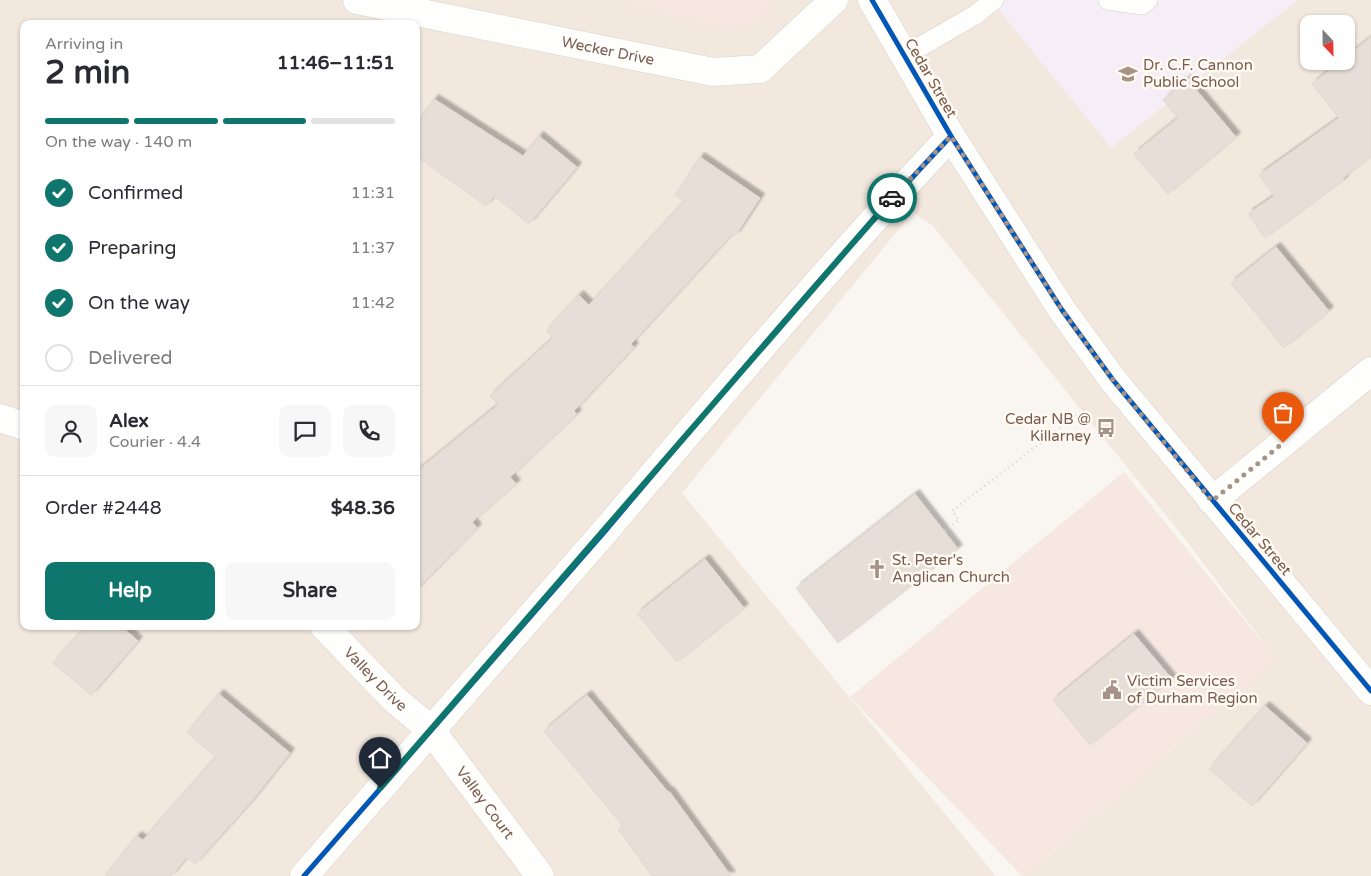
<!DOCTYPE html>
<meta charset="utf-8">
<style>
body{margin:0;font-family:"Varela Round",sans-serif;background:#f7f7f7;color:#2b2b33;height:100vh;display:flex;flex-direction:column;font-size:19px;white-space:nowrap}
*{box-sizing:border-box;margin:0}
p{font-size:16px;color:#7c7c81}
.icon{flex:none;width:28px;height:28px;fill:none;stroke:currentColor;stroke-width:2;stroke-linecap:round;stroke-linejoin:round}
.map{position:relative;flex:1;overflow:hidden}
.sheet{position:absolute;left:20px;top:20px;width:400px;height:610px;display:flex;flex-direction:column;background:#fff;border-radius:10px;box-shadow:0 1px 4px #0004}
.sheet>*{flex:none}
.needle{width:32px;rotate:158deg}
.tools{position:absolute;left:1300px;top:15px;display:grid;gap:10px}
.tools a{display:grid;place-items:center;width:55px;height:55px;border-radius:10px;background:#fff;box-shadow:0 1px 4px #0004;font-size:25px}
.pin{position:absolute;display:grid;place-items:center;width:42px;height:42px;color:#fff;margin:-51px -21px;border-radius:50% 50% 50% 0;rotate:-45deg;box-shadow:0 0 5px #0007}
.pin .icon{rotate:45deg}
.courier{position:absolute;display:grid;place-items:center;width:50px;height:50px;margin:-25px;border:4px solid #0f766e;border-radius:50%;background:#fff;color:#222;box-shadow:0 1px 6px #0007}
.headline em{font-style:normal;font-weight:700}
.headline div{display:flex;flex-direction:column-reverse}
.headline{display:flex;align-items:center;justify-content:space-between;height:85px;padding:0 25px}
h1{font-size:32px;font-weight:700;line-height:38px}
.bar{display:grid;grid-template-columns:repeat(4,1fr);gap:8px 5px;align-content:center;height:60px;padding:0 25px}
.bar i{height:6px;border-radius:4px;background:#e1e1e2}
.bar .on{background:#0f766e}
.bar p{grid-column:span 4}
.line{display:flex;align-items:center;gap:12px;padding:0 25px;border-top:1px solid #e1e1e2}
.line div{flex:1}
.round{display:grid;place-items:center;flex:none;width:52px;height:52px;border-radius:10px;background:#f7f7f7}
ol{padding:0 25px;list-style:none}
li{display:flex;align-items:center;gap:15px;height:55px}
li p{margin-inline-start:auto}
li .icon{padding:5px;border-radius:50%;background:#0f766e;color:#fff;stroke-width:4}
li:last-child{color:#7c7c81}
li i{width:28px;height:28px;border:2px solid #e1e1e2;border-radius:50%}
.cta{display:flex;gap:10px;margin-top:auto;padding:10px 25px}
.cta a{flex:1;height:58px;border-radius:10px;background:#0f766e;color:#fff;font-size:20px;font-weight:700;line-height:58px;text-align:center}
.cta a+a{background:#f7f7f7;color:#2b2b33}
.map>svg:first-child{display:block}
.residential{fill:#f2e8de;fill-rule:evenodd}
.commercial{fill:#f6e8e1}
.education{fill:#f6eef6}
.building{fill:#e6ded7;stroke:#e2d8d2;filter:url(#shadow)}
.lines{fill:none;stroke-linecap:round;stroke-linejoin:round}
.service-casing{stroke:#d7d1cb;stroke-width:20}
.minor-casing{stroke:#d7d1cb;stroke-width:29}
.tertiary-casing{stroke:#d7d1cb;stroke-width:29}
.path{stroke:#dcd5d0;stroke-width:3;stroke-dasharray:1 4;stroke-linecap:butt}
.service{stroke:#fefefd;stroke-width:19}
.minor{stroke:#fefefd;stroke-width:28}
.tertiary{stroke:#fefefd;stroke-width:28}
.cycleway-casing{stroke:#fffaf3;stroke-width:8}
.cycleway{stroke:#0057b8;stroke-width:5}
.done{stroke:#a69286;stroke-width:5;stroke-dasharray:0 9}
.route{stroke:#0f766e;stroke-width:6}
.labels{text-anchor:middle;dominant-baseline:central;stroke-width:5;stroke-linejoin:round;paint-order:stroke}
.street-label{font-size:15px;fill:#7a5c4d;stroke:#fffaf3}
.poi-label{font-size:15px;fill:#7a5c4d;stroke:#fffaf3;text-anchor:start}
</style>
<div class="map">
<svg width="1371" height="876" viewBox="0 0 1371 876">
<defs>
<filter id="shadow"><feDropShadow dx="4.5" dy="-4.5" stdDeviation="1" flood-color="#0004"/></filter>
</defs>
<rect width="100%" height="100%" fill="#f9f5f0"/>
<path class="residential" d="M0,0h1371v876h-347l252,-217 -91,-120 -252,-313 -20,-14 -231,281 314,383h-996zM24,24h392v602h-392zM1309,24h37v37h-37z"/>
<path class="commercial" d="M617,0h157l-21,25 -26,4z
M1124,472l152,187 -252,217h-2l-172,-179z"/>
<path class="education" d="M991,0h307l-187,148z"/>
<path class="building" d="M1371,37v121l-1,-1 -27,21 1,2 -79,58 -17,-24 26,-18 -15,-21 80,-57 -27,-34 29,-23h5v-4z
M1187,79l49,58 -68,57 -34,-40 44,-36 -15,-18z
M434,99l89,57 16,-20 38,31 -48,57 -35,-28 -8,10 -70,-50v-32z
M700,157l60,41 -25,38 -3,-2 -101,110 3,3 -60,64 3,3 -67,63 6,7 -44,38 5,6 -61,62v-118l82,-67 -8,-9 63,-58 -7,-7 33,-36 10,10 95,-103 -9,-7z
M1276,247l53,64 -45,37 -53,-65z
M915,494l43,55 -120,94 -42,-55z
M705,559l39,49 -67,54 -40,-48z
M86,626h35l17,15 -47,54 -38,-32z
M1134,634l38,45 -82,66 -37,-45z
M219,694l71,59 -40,50 -55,61 -8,-7 -16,19h-66l32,-40 6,4 73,-83 -29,-24z
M587,695l81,97 1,-1 62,85h-79l-34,-47 4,-4 -78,-94z
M1265,706l42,37 -55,63 -43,-37z"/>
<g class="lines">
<g class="service-casing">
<path id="service" d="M1108,0l34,5 6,-5
M904,56l71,-41 19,-15"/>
</g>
<g class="minor-casing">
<g id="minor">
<path id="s1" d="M357,0l356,72 47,-3 74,-69"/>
<path d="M0,418l24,8"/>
<path d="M1212,501l159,-130"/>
<path id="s2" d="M324,626l70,73 36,30 110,147"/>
<path d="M304,876c100,-116 202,-230 302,-346 113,-133 225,-267 345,-394"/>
</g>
</g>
<g class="tertiary-casing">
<path id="tertiary" d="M872,0l79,136 111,174 51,70 258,311"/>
</g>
<path class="path" d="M945,531l14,-11 -7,-9 134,-103"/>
<use href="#service" class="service"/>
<use href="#minor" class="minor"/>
<use href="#tertiary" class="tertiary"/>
<g class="cycleway-casing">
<path id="cycleway" d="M872,0l79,136 111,174 51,70 258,311
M304,876c100,-116 202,-230 302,-346 113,-133 225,-267 345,-394"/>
</g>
<use href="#cycleway" class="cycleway"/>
</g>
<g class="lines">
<path class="done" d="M892,198l59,-62 111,174 51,70 99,121 71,-58"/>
<path class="route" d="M380,788l512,-590"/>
</g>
<defs>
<g id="school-bare" transform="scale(1.5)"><path d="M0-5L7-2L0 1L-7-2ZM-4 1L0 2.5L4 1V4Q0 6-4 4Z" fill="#a69286" stroke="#fffaf3" stroke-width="2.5" paint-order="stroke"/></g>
<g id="bus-bare" transform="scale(1.5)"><path d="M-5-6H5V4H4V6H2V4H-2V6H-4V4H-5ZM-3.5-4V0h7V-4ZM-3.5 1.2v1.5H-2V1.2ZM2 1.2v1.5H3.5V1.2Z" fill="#a69286" stroke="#fffaf3" stroke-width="2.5" paint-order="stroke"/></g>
<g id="church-bare" transform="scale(1.5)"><path d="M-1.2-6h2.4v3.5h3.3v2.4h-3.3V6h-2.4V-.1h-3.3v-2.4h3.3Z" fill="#a69286" stroke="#fffaf3" stroke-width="2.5" paint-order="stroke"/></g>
<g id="civic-bare" transform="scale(1.5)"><path d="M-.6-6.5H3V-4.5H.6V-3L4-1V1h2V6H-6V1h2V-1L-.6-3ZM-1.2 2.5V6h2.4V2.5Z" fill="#a69286" stroke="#fffaf3" stroke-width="2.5" paint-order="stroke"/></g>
</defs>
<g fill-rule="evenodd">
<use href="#school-bare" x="1128" y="74"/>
<use href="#bus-bare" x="1106" y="428"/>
<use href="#church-bare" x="877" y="569"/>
<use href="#civic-bare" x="1112" y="690"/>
</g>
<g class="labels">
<g class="street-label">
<text stroke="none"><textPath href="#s1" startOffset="256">Wecker Drive</textPath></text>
<text transform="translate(931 78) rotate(60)">Cedar Street</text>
<text transform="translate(1260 539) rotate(50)">Cedar Street</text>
<text stroke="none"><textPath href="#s2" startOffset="74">Valley Drive</textPath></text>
<text stroke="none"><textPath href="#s2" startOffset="240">Valley Court</textPath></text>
</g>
<g class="poi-label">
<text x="1143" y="65">Dr. C.F. Cannon<tspan x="1143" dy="17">Public School</tspan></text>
<text x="1091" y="419" text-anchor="end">Cedar NB @<tspan x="1091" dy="17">Killarney</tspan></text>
<text x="892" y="560">St. Peter's<tspan x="892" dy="17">Anglican Church</tspan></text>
<text x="1127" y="681">Victim Services<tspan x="1127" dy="17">of Durham Region</tspan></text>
</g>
</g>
</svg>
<div class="tools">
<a><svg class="needle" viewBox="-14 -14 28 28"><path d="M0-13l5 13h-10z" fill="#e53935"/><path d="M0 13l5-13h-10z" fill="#7c7c81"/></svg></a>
</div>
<div class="pin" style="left:1283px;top:443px;background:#ea580c"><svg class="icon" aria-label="bag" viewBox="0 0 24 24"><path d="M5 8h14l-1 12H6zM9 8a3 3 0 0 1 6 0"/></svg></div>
<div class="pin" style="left:380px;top:788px;background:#1f2937"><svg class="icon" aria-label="home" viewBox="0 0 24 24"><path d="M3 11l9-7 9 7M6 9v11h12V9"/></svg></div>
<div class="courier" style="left:892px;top:198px"><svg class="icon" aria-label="car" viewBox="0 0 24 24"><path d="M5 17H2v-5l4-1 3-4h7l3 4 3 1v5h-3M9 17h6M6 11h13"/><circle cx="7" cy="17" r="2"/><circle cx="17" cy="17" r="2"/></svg></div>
<section class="sheet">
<div class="headline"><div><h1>2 min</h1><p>Arriving in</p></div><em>11:46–11:51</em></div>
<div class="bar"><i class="on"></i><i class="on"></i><i class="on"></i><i></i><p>On the way · 140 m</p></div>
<ol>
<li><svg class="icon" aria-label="check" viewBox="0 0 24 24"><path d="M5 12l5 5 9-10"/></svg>Confirmed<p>11:31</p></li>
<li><svg class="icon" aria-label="check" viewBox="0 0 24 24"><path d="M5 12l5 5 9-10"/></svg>Preparing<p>11:37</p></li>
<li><svg class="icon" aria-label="check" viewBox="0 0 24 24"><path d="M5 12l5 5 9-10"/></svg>On the way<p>11:42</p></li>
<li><i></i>Delivered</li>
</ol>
<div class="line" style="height:90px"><a class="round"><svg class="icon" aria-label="person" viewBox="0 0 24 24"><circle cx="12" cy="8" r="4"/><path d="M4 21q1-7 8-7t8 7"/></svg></a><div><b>Alex</b><p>Courier · 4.4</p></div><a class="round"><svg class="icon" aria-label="chat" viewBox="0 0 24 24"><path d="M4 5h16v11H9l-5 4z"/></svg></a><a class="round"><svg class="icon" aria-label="phone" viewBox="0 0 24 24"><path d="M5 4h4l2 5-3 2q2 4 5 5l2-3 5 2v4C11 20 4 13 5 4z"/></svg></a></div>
<div class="line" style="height:65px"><div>Order #2448</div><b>$48.36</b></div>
<div class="cta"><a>Help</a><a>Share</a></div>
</section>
</div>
